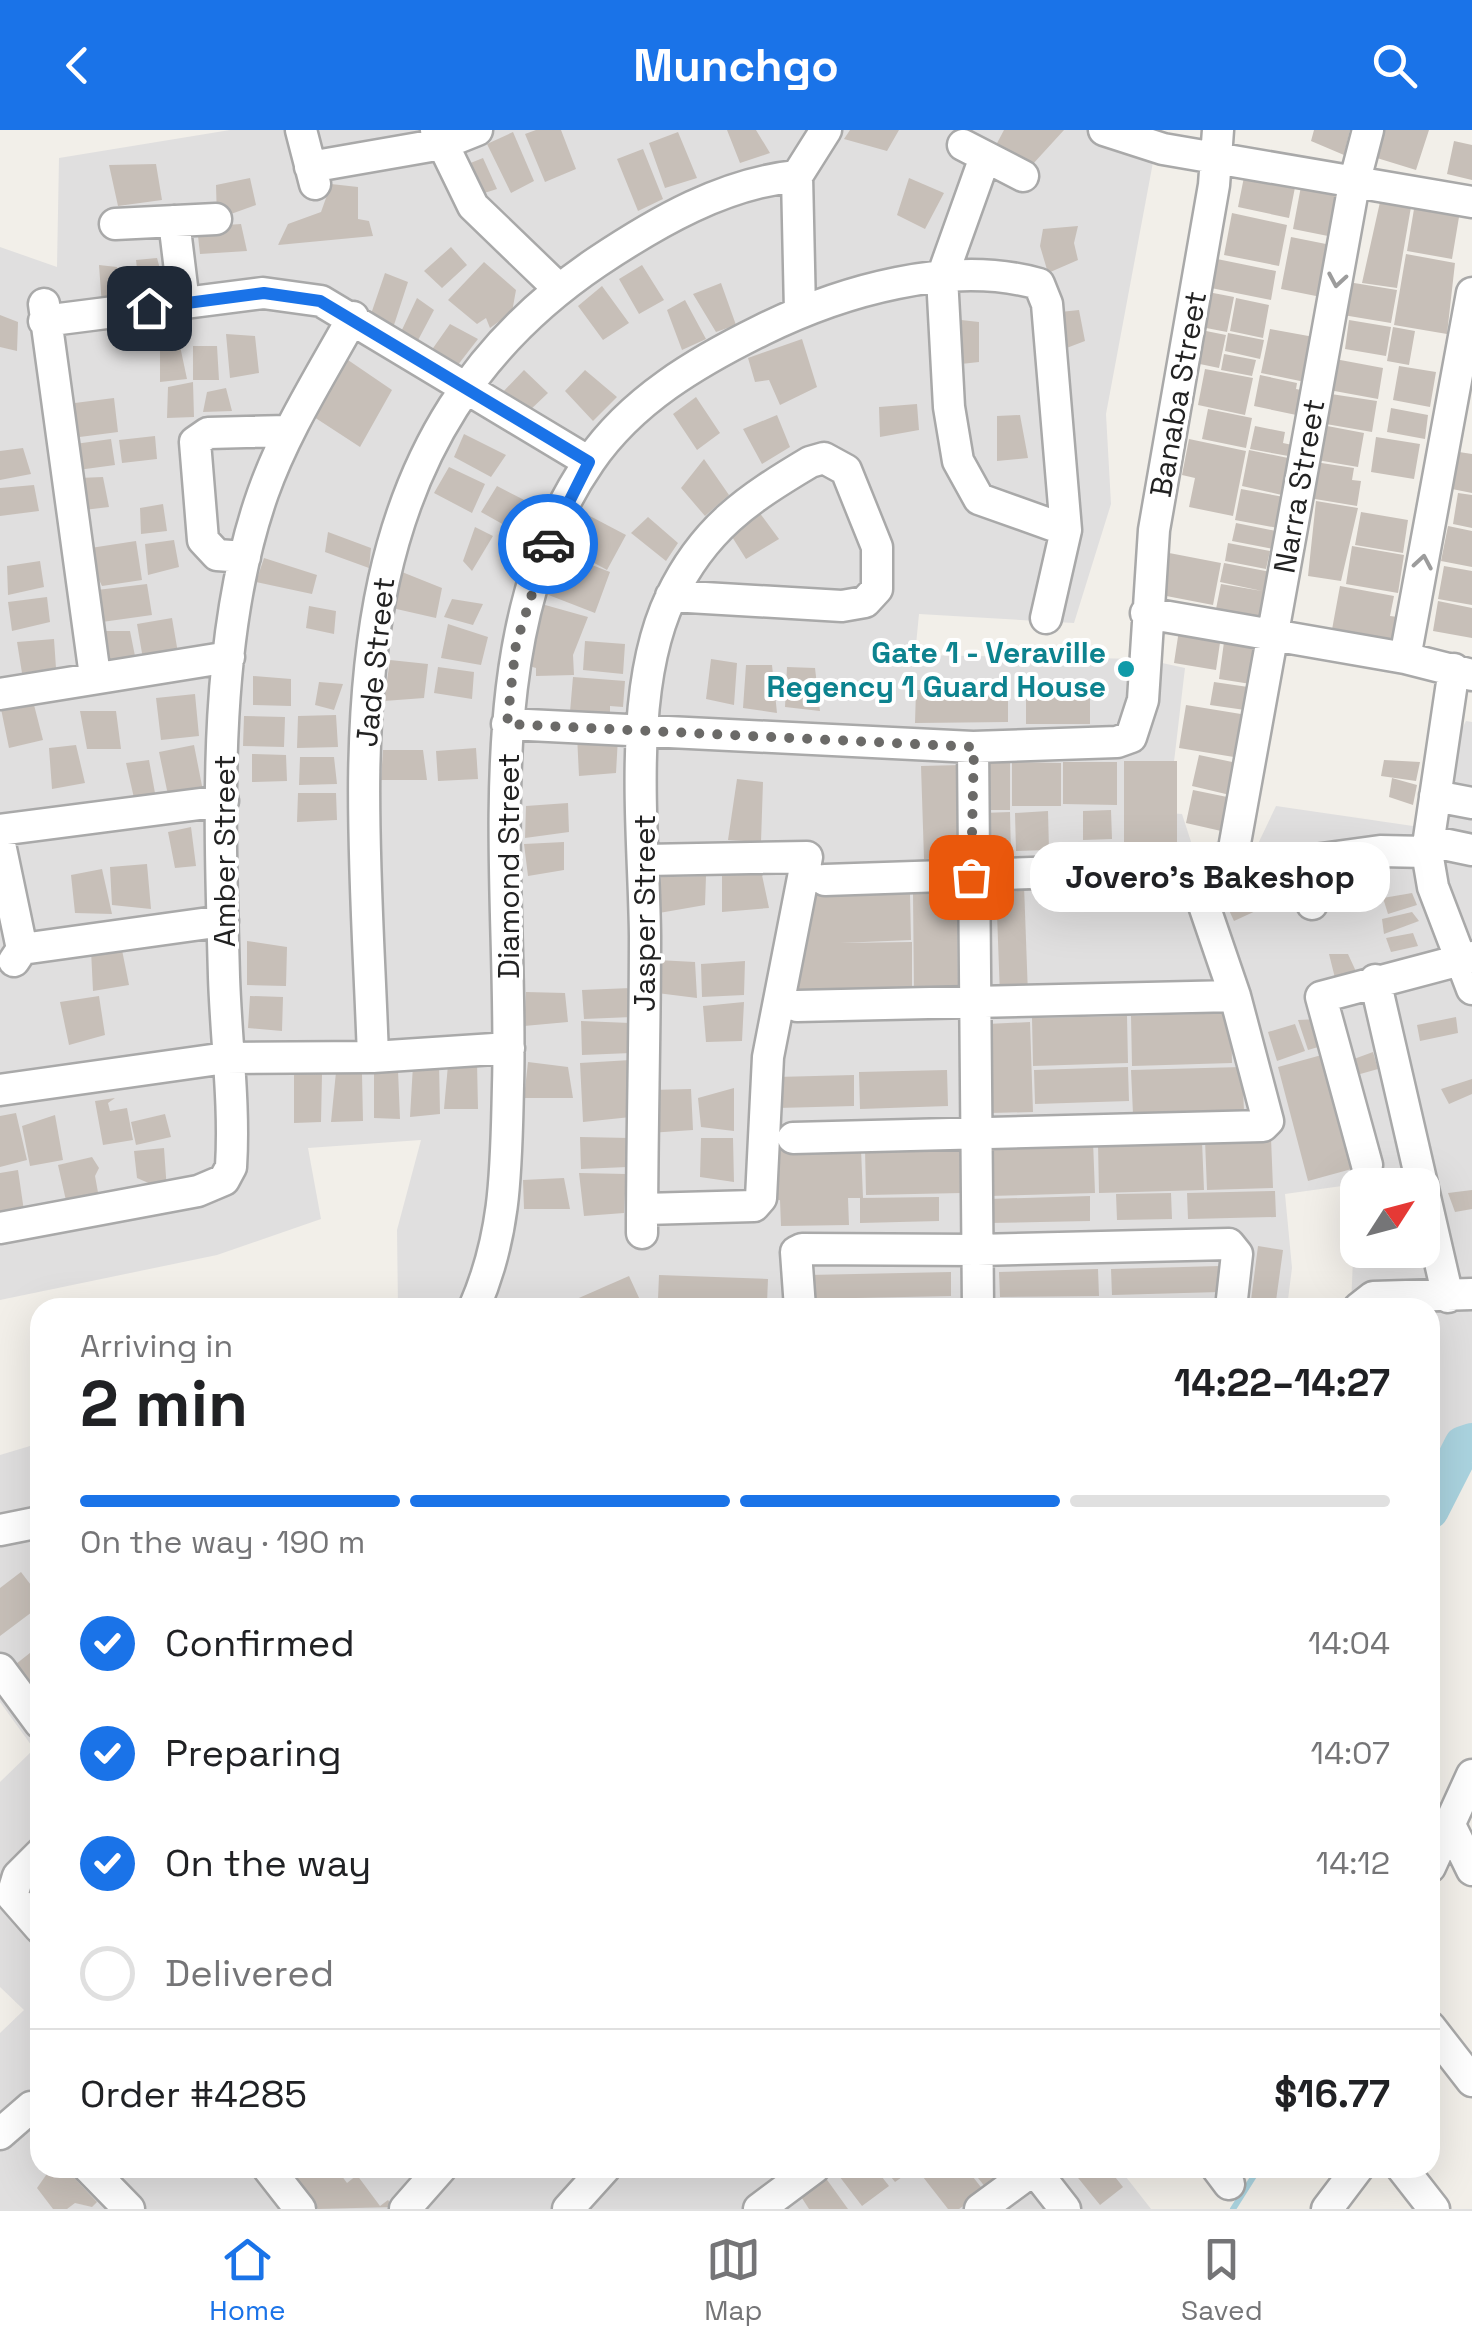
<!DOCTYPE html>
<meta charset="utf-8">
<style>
body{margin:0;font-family:"Space Grotesk",sans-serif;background:#f6f6f6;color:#202124;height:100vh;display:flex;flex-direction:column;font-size:38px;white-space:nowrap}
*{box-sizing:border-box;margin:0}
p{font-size:32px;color:#757577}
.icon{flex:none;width:55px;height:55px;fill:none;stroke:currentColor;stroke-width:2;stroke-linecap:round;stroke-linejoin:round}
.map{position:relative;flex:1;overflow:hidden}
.details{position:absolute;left:30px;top:1168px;width:1410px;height:880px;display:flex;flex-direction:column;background:#fff;border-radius:30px;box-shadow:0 10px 40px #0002}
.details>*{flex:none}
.needle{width:65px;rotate:54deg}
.buttons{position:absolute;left:1340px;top:1038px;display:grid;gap:20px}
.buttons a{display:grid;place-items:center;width:100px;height:100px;border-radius:20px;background:#fff;box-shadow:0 10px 40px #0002;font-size:50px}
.pin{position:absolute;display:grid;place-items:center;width:85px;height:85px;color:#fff;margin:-42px;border-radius:20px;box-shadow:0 5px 15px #0006}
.courier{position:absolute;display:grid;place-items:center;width:100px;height:100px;margin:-50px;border:8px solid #1a73e8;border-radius:50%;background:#fff;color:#222;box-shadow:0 2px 12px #0007}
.bubble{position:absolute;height:70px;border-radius:30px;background:#fff;box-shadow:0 10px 40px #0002;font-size:32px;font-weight:800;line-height:70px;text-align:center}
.headline em{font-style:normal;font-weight:800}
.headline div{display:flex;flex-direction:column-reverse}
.headline{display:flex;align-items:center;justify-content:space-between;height:170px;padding:0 50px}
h1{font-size:65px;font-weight:800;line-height:75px}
.bar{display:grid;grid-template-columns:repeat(4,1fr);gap:15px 10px;align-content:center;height:120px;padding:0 50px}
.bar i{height:12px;border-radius:8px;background:#e0e0e0}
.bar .active{background:#1a73e8}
.bar p{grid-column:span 4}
.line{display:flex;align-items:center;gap:25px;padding:0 50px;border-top:2px solid #e0e0e0}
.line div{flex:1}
ol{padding:0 50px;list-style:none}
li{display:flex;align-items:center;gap:30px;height:110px}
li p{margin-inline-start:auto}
li .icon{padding:10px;border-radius:50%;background:#1a73e8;color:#fff;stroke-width:4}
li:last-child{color:#757577}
li i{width:55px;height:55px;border:5px solid #e0e0e0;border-radius:50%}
header{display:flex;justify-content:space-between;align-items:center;height:130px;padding:0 50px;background:#1a73e8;color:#fff;font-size:45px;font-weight:800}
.dock{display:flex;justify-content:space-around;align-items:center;height:140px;border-top:2px solid #e0e0e0;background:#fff;font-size:28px;color:#757577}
.dock a{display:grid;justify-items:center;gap:5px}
.dock .active{color:#1a73e8}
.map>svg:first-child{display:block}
.residential{fill:#e0dfdf;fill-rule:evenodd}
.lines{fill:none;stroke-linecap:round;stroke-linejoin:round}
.stream{stroke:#aad3df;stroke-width:6}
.river{stroke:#aad3df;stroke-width:38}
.building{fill:#c7bfb8}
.minor-casing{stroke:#a9a9a9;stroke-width:35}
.minor{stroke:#fff;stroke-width:30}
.oneway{stroke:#9c9c9c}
.done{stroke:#6b6a68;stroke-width:10;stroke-dasharray:0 18}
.route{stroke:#1a73e8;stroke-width:12}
.culture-dot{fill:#0f9aa8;stroke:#fff;stroke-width:4}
.labels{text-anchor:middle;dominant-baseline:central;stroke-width:8;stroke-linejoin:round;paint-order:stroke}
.street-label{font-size:30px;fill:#222;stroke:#fff}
.culture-label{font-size:30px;font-weight:bold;fill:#0d838f;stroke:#fff;text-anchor:end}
</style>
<header><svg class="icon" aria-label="back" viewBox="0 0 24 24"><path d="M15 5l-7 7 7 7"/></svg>Munchgo<svg class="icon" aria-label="search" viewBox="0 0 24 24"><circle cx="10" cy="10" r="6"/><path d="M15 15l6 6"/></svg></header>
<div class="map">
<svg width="1472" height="2079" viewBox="0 0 1472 2079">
<rect width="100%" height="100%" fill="#f2efe9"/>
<path class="residential" d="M230,0h929l-53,284 5,90 -37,119 -155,-9 -4,41 229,4 41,9 -17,145 14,1 12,37 29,-12 33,9 20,-42 137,20 53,-105 6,1v729l-42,39v-182l-79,-1 5,-123 -71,10 7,74 -5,39 -889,1 -1,-78 24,-90 -113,8 13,71 -104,36 -217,45v-1053l57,20 2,-109zM1358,1055h64v65h-64z
M40,1313v725h1079l32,41h-1151v-176l24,-23 -24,-23v-205l34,-33 -34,-47v-247z"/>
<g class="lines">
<path class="stream" d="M1233,2079l26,-41"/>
<path class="river" d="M1430,1380l33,-65 9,-3"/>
</g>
<path class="building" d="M536,0h25l15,39 -31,13 -20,-48z
M727,0h29l14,23 -30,10z
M850,0h49l-12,21 -43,-12z
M1004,0h60l-32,35 -37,-18z
M1314,0h36l-6,25 -33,-14z
M1385,0h44l-13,40 -39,-12z
M513,2l21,49 -23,12 -24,-49z
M678,2l19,46 -32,10 -16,-45z
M1454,11l18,4v35l-25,-6z
M643,19l20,50 -25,12 -21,-52z
M483,28l14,31 -19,6 -15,-29z
M156,34l6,36 -44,6 -9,-41z
M1246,37l51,10 -8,41 -51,-11z
M250,48l6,27 -39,14 -1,-34z
M909,48l35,15 -19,36 -28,-14z
M1302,51l40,8 -9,48 -40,-8z
M331,54l27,3v32l11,2 4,15 -95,9 10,-21 33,-12z
M1380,72l31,5 -14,81 -35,-5z
M1415,73l45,8 -8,48 -45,-8z
M1232,83l55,12 -8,41 -55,-11z
M241,94l6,27 -47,3 -3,-27z
M1078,96l-4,17 4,17 -30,13 -8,-27 3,-17z
M1291,107l45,9 -10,52 -45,-9z
M451,117l16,18 -25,23 -18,-17z
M1406,124l49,9 -8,71 -53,-9z
M157,128l10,36h-27l-4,-34z
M1217,129l59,12 -5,29 -60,-12z
M484,132l32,28 -4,22 -22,16 -4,-10 -9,6 -29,-24z
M99,135l18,2 9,35 -24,4z
M642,135l22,35 -25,14 -20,-35z
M385,143l23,9 -15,46 -22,-14z
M1348,152l49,8 -6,33 -48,-8z
M721,153l15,42 -20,7 -23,-38z
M602,156l27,37 -26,17 -25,-34z
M1208,162l26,5 -7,35 -26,-5z
M417,168l17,12 -18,34 -16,-10z
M1236,168l33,7 -6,33 -33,-7z
M685,170l21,39 -24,11 -15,-40z
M1079,180l6,31 -29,11 -5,-39z
M0,185l18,7 -1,29 -17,-4z
M952,189l27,3v40l-27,3z
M1349,190l42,7 -5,29 -41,-7z
M450,194l28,15 -24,31 -23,-19z
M1393,197l22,4 -6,34 -22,-4z
M1270,199l44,8 -9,45 -44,-9z
M1201,200l25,5 -7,33 -24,-5z
M1228,203l36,7 -4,19 -35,-8z
M226,204l29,2 4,37 -29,5z
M802,209l15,48 -37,18 -11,-25 -14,2 -7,-24z
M180,216l7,33 -27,3v-33z
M193,216h24l2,34h-26z
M1224,224l32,6 -4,16 -31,-6z
M1335,229l48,9 -5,31 -49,-9z
M348,230l44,30 -32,57 -46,-30z
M1399,236l37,6 -6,35 -37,-7z
M1205,239l48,9 -8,37 -47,-10z
M524,240l24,23 -20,19 -27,-18z
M585,240l32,27 -24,24 -28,-30z
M1260,245l37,8 -1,6 15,3 -5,25 -52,-11z
M193,252l1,35 -27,1 1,-31z
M226,258l6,23 -29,1 4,-20z
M1331,264l46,7 -5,31 -46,-8z
M696,267l24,36 -23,17 -24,-36z
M114,268l4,34 -46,6 -5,-34z
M917,274l2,26 -39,7 -1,-30z
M1391,278l37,7 -3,24 -38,-7z
M1208,279l44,9 -6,30 -44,-9z
M777,285l13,32 -28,17 -19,-35z
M1020,285l8,43 -31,3v-45z
M1322,295l42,8 -6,34 -41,-7z
M1255,296l30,6 -2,11 14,3 -3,11 -44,-8z
M464,304l42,21 -15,22 -37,-20z
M155,306l2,23 -35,4 -3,-23z
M1376,307l44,7 -6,35 -43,-7z
M111,309l4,26 -37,5 -3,-26z
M1189,309l57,12 -13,65 -44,-9 6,-29 -13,-3z
M23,318l8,26 -31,6v-29z
M1249,320l44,9 -7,37 -44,-10z
M1459,322l13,2v39l-20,-4z
M704,329l25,36 -24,21 -24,-28z
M1315,332l39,6 -2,12 9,1 -4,25 -48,-8z
M449,337l36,17 -13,29 -38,-20z
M103,347l6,30 -25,3 -5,-32z
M34,355l5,26 -39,5v-28z
M497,356l41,21 -16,28 -41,-23z
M1241,359l43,8 -6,31 -43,-8z
M1458,363l14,2v33l-19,-4z
M1316,371l42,7 -17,73 -33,-5z
M163,374l4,27 -26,3 -1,-26z
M759,382l20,27 -33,20 -17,-27z
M1361,382l47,8 -5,33 -48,-8z
M586,384l40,21 -19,35 -40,-22z
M648,387l30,26 -12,18 -35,-28z
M1236,393l40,8 -3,18 -41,-8z
M1448,396l24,5v36l-31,-6z
M475,397l18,9 -21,35 -9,-10z
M328,402l43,16 -2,20 -44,-16z
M174,410l5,27 -31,8 -3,-31z
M136,411l6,39 -40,6 -18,-37z
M1228,413l42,8 -4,18 -41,-8z
M1352,416l52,9 -6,38 -52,-9z
M1164,422l57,11 -8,42 -57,-11z
M561,423l49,19 -15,41 -49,-19z
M264,428l53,17 -5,19 -56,-12z
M40,431l4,26 -36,8 -1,-29z
M1224,433l52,10 -8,46 -52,-10 5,-25 41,7 -42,-9z
M1444,436l28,5v34l-34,-6z
M397,440l45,18 -6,30 -44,-10z
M147,454l5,31 -50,7 -5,-32z
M1340,456l54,10 -4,20 8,1 -4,28 -63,-10z
M47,467l3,25 -38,9 -4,-29z
M452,469l31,5 -10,21 -29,-8z
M1438,471l34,7v30l-39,-7z
M538,473l50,14 -15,38 1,20 -38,1v-8l-14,-4z
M309,476l27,5 -2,23 -28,-6z
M172,488l6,35 -35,6 -6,-35z
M448,494l40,13 -7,28 -40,-7z
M1179,500l42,6 -5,34 -42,-7z
M102,501h28l6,30h-33z
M54,509l2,29 -34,5 -5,-31z
M585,511l40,3 -2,30 -40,-4z
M1224,512l38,6 -5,37 -38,-6z
M711,529l26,4 -3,42 -28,-6z
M390,530l38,4 -4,34 -40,3z
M746,535h26l5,48 -34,-5z
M438,537l36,5 -2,27 -38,-6z
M787,537l28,1 5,43 -35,-4z
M253,546l38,3v27l-38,-1z
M573,547l52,4 -2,26 -13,-1v9l-40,-3z
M319,552l24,2 -9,26 -19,-5z
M1214,552l41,6 -3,23 -42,-6z
M1026,559h64v35h-64z
M916,560h92v32l-93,1z
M195,564l4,42 -38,4 -5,-42z
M33,571l10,39 -34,8 -9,-44z
M1186,575l61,10 -7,43 -61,-10z
M80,581h36l5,38h-34z
M336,585l2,32 -41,1 1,-32z
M244,586l41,1 -1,30 -41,-1z
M577,605l41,2 -2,36 -37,3z
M76,615l9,38 -33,6 -3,-41z
M194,615l9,46 -35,4 -9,-43z
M476,618l2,31 -40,2 -2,-30z
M383,620h40l4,30h-46z
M252,624l34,1 1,26 -35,1z
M1199,625l38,8 -7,32 -38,-9z
M300,627h34l3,27 -38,1z
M149,630l6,33 -21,5 -8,-35z
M1384,630l36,2 -4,19 -35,-5z
M982,631l28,1v48h-28z
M1124,631h53v85l-53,-1z
M1012,632l49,1v43h-49z
M1063,632h54v43l-54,-1z
M961,635l2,93 -39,1 -3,-93z
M1392,648l25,7 -4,20 -24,-8z
M737,649l26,3 -2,60 -33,-2z
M1193,660l44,9 -7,34 -44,-10z
M298,663h38l1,27 -40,2z
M568,673l1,29 -44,6 1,-32z
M1111,680l1,29 -29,1v-29z
M1048,681l1,39 -33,1 -1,-38z
M1010,682l1,44 -26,1 -2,-44z
M191,697l5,39 -21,2 -7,-36z
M564,712v28l-36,6 -4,-32z
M1230,712l30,67 -26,12 -31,-67z
M147,734l4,45 -39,-4 -2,-38z
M102,739l10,45 -37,-1 -4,-38z
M722,744l40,1 7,33 -47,4z
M706,746l-1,29 -46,8 2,-36z
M1024,755l4,110 -28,1 -4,-110z
M957,762l1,102h-44l-1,-101z
M812,763l98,1 1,46 -71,3 72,-1v55l-119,5z
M1412,763l5,12 -29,9 -5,-16z
M1412,782l7,9 -35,13 -2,-15z
M1413,803l5,13 -27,6 -5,-14z
M247,811l40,6 -1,39 -39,-1z
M121,815l8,40 -36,6 -2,-41z
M1329,824h19l11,24 -22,8z
M657,830l38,2 2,36 -40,-5z
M745,831l-1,34 -42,2 -1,-33z
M631,858l1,29 -48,2 -2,-29z
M526,862l39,1 3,29 -44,4z
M99,866l6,39 -36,10 -9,-43z
M250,866l33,1 -1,34 -34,-3z
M744,872l-2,39 -36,1 -3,-36z
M1231,883l1,50 -100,3 -1,-50z
M1127,886l1,47 -95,3 -1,-48z
M1456,887l2,16 -38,8 -3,-16z
M1318,889l7,26 -17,5 -10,-30z
M581,891l49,2 1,30 -49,2z
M1030,892l3,90 -43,1 -3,-89z
M1295,894l10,27 -28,10 -9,-29z
M1373,922l5,17 -32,9 -3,-15z
M1329,923l30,114 -51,14 -30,-114z
M631,930v57l-48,5 -3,-59z
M477,932l1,47h-34l4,-44z
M528,932l40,5 5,31h-49z
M439,933l1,51 -30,3 3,-52z
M374,937l24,3 2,49 -26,-1z
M1128,937l1,34 -94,3 -1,-34z
M1242,937l2,44 -111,3 -2,-44z
M294,939l28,5 -1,48 -27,1z
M947,940l1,36 -88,3 -1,-37z
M336,942l26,2 1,47 -32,1z
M854,945v31l-77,2 -1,-31z
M1472,949v15l-23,10 -8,-15z
M734,958v43l-33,-4 -3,-29z
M691,959l2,41 -44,3 2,-43z
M115,968l-7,5 2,8 17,-3 6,32 -30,5 -8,-44z
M16,983l11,47 -27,7v-51z
M165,984l6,23 -35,8 -5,-23z
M55,985l8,45 -33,6 -8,-40z
M580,1007l49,1 -2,29 -46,2z
M701,1008h32l1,44 -34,-5z
M1271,1008l2,50 -66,2 -2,-50z
M1093,1011l2,52 -107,3 -2,-52z
M1202,1011l2,49 -105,3 -1,-49z
M960,1017l2,46 -96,2 -1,-46z
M164,1018l3,43 -30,-13 -3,-27z
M861,1019l2,49h-15l1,27 -68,1 -1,-26 -10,1 -2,-50z
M92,1027l7,11 -4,8 4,22 -32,7 -9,-40z
M18,1040l6,41 -24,4v-42z
M579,1043l47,1 -2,39 -40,3z
M564,1048l6,31h-46l-1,-29z
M1472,1060v19l-17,3 -7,-19z
M1275,1061l1,26 -88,2 -1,-26z
M1171,1063l1,26 -55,1 -1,-26z
M1090,1066v25l-102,2v-24z
M939,1067v24l-79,2v-25z
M1258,1116l25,4 -8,58h-25z
M1220,1136v26l-108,3 -1,-26z
M1098,1139l1,27 -99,1 -1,-25z
M951,1142v24l-142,3 -1,-24z
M659,1145l109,4 -1,24 -109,-4z
M629,1146l11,24 -19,8h-65z
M1107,1170v8h-117v-5z
M1202,1170v8h-86v-6z
M951,1171v7h-143v-4z
M21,1442l19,25v9l-40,30v-48z
M40,1515v46l-2,1 -22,-28z
M51,2038h14l32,34 -5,5 -17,-4 -8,6h-14l-16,-21z
M298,2038h38l11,15 10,-8 23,31 8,-6 5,7 -75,2 -27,-37z
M833,2038h42l14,18 -27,20z
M884,2038h31l-20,14z
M916,2038h50l18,23 -25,18h-11z
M970,2038h25l7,9 -16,11z
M1070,2038h38l15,19 -23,18z
M825,2047l23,32h-39l-9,-14z"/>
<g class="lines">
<g class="minor-casing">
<path id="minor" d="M301,0l14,54
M436,0l37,76 86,83
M1104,0l59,19 309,53
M963,15l60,31
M985,27l-43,120 7,130 9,54 21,38 87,31
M310,37l132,-23 35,-14
M174,91l10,82
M115,94l101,-5
M44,174l51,372
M800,181l-3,-135 29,-46
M44,191l219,-28 58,8 268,161
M245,427l-28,-2 -14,-15 -8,-98 13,-9 80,-2
M1146,483l259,45 67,17
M1405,528l67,-365
M1454,539l-27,183 6,35 39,102
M0,564l229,-37
M507,594l466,23 144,-5 14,-5 12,-37 11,-170 60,-345 4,-55
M973,617l5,561
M1435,666l37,7
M0,700l223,-29
M1429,711l43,9
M1235,713l119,-659 14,-54
M0,714l22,105
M1312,774l-11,-35 6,-8 73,-10 47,1
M14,831l8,-12 201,-28
M1375,850l73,317
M797,876l438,-10
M373,927c-10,-293 -56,-606 224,-795 60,-40 127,-79 200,-86
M0,960l226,-32 147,-1 136,-9
M793,1008l470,-12 5,-5 -33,-125 -39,-114 -12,-14 -359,12
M1367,1035l-46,-168 151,-40
M644,1079l110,-3 7,-8 7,-141 39,-200 -162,3
M0,1098l198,-37 26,-11 7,-13c4,-62 -5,-127 -7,-190 -4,-154 -13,-337 39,-484 22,-62 58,-118 90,-176
M642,1103c0,-99 3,-198 3,-297 -1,-103 -19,-245 26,-339 33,-69 77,-98 139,-135l14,-4 22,12 31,77v42l-12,13 -23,4 -171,-10
M474,1178c33,-75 32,-142 34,-222 6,-200 -39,-451 82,-625 42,-61 107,-99 172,-131 79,-39 189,-71 277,-46l8,20 19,226 -20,88
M800,1178l-4,-56 6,-3 175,1 252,-6 8,10 -6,54
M1359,1178l14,-11 99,-3
M0,1400l40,-8
M0,1539l40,54
M1449,1693l23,47
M40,1724l-22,22 -6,20 28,32
M1430,1737l42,-92
M1430,1897l42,54
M0,2004l31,-27 9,9
M89,2038l40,41
M268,2038l32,41
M1033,2038l32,41
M1217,2038l12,16
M1402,2038l32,41
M405,2079l36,-41
M568,2079l37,-41
M759,2079l55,-41
M980,2079l56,-41
M1327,2079l31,-41"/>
</g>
<use href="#minor" class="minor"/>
</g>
<defs><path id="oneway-chevron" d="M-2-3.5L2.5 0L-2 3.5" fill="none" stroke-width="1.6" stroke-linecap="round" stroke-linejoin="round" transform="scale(2.5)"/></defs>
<g class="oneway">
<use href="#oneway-chevron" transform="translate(1337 150) rotate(100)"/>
<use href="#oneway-chevron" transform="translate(1423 432) rotate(-80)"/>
</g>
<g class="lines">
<path class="done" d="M548,414l-32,100 -9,80 467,23 -3,130"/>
<path class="route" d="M149,178l115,-15 56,8 269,161 -41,82"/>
</g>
<circle class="culture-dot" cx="1126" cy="539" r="10"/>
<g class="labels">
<g class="street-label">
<text transform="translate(1178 264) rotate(-80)">Banaba Street</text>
<text transform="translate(1299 356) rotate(-80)">Narra Street</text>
<text transform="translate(375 532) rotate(-84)">Jade Street</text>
<text transform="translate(224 721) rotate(-90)">Amber Street</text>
<text transform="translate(508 736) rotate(-90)">Diamond Street</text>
<text transform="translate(644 783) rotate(-90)">Jasper Street</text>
</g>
<g class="culture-label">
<text x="1106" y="522">Gate 1 - Veraville<tspan x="1106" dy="34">Regency 1 Guard House</tspan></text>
</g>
</g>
</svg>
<div class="buttons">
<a><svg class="needle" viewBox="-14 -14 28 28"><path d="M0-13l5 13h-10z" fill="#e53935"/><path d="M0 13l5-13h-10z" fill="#757577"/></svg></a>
</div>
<div class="pin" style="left:971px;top:747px;background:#ea580c"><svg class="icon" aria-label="bag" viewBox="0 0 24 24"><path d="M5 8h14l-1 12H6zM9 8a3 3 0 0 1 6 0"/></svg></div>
<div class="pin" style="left:149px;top:178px;background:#1f2937"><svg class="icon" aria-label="home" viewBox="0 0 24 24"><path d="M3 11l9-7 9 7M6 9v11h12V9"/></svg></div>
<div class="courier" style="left:548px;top:414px"><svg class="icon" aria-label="car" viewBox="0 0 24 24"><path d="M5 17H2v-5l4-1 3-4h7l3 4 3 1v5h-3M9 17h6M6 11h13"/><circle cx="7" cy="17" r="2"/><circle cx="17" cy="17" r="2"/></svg></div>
<div class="bubble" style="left:1030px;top:712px;width:360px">Jovero's Bakeshop</div>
<section class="details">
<div class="headline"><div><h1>2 min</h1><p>Arriving in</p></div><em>14:22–14:27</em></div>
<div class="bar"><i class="active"></i><i class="active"></i><i class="active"></i><i></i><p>On the way · 190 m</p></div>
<ol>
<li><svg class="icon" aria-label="check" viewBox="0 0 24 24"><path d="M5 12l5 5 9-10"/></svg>Confirmed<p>14:04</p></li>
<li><svg class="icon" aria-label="check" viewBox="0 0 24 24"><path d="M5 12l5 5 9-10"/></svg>Preparing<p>14:07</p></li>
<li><svg class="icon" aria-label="check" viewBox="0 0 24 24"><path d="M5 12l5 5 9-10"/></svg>On the way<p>14:12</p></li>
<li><i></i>Delivered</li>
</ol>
<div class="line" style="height:130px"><div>Order #4285</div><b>$16.77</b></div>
</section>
</div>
<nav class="dock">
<a class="active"><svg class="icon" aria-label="home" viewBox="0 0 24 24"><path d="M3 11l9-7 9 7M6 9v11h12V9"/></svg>Home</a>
<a><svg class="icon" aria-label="map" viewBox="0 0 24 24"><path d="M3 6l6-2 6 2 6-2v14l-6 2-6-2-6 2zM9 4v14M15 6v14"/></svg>Map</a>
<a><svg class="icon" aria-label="saved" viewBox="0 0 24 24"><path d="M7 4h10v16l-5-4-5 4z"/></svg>Saved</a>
</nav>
